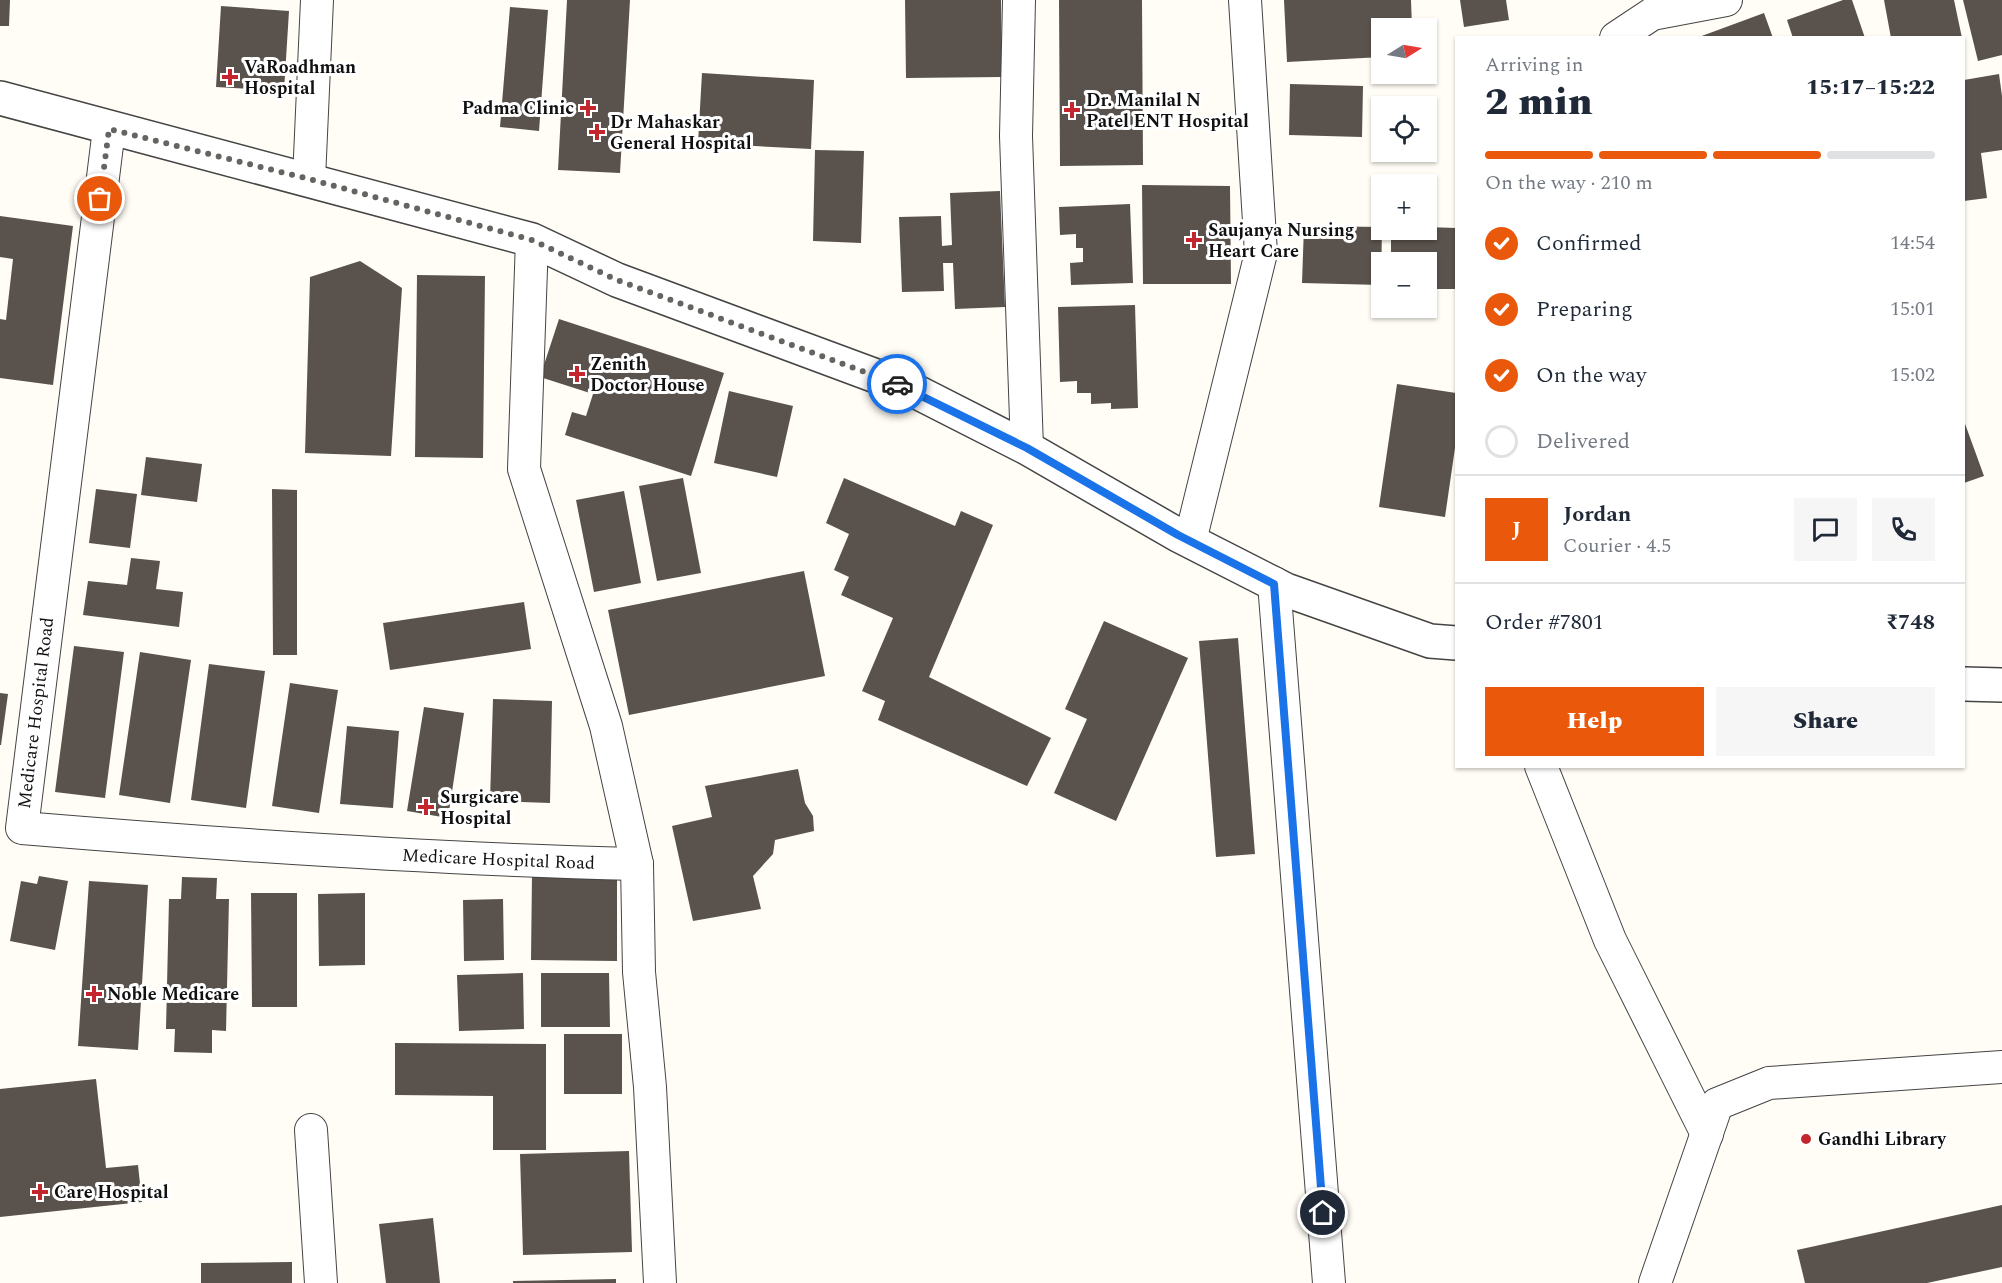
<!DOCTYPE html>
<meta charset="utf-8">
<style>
body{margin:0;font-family:Spectral,serif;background:#f6f6f7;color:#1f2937;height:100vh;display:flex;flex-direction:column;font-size:22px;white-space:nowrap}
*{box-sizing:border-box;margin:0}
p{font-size:20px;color:#747a83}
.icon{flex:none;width:33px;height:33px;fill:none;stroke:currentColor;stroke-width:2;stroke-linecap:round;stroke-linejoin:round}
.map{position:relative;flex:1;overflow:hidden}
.details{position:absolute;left:1455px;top:36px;width:510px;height:732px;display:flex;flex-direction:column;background:#fff;border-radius:0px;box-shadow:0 2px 4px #0004}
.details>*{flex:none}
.needle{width:39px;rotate:79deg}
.controls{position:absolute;left:1371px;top:18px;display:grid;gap:12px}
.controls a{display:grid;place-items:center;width:66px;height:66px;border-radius:0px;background:#fff;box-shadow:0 2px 4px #0004;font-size:30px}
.pin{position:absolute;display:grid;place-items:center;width:51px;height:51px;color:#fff;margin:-26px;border:3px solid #fff;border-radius:50%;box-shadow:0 2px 6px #0007}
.courier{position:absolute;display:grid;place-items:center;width:60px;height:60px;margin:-30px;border:4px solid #1a73e8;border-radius:50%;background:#fff;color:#222;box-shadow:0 2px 8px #0007}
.summary em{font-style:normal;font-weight:800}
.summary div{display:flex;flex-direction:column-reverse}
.summary{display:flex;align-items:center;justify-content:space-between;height:102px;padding:0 30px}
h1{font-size:39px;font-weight:800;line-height:45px}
.bar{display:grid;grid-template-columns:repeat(4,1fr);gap:9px 6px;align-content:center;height:72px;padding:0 30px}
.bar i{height:8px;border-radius:4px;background:#e0e1e3}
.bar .selected{background:#ea580c}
.bar p{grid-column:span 4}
.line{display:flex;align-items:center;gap:15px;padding:0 30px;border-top:2px solid #e0e1e3}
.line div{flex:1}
.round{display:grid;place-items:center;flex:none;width:63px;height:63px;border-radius:0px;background:#f6f6f7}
ol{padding:0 30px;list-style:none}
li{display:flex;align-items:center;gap:18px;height:66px}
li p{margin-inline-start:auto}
li .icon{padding:6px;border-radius:50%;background:#ea580c;color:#fff;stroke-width:4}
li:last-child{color:#747a83}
li i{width:33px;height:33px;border:3px solid #e0e1e3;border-radius:50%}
.action{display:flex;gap:12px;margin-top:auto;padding:12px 30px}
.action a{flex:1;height:69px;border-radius:0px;background:#ea580c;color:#fff;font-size:24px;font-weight:800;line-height:69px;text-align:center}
.action a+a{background:#f6f6f7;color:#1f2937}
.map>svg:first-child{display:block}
.building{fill:#5a524d}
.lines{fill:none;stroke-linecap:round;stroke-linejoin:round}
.minor-casing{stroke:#444;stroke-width:34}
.tertiary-casing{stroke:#444;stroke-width:36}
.minor{stroke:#fff;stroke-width:32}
.tertiary{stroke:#fff;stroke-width:33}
.done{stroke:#646461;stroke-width:6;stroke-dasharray:0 10.8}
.route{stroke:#1a73e8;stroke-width:8}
.poi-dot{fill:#c4262e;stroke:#fff;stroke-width:2}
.labels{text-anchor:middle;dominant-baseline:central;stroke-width:6;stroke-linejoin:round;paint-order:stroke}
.poi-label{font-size:18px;font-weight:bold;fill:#111;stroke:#fff;text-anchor:start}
.street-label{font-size:18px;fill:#111;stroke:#fff}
</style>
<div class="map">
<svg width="2002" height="1283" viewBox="0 0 2002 1283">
<rect width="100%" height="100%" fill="#fffdf5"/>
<path class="building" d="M0,0h10l-1,26h-9z
M567,0h63l-10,173 -62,-3z
M905,0h96l1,77 -96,1z
M1059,0h83l1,165 -83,1z
M1284,0h127l1,28h-30v29l-95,5z
M1460,0h46l3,20 -45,7z
M1843,0h9l13,38h-72l-6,-18z
M1884,0h70l8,38h-71z
M1963,0h39v55l-24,6z
M221,6l68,5 -5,80 -68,-4z
M510,7l38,3 -9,121 -39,-4z
M1764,13l9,25h-74v-1z
M702,73l112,7 -3,69 -113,-6z
M1999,74l3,22v54l-21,3 6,45 -23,3v-121z
M1290,84l73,2 -1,51 -73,-2z
M815,150l49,1 -3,92 -48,-2z
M1142,185l88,1 1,98h-88z
M1000,191l5,116 -50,2 -2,-46h-10l1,28 -42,1 -3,-75 42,-1 1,30 10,-1 -2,-52z
M1130,204l3,79 -62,2 -1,-22 13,-1v-14h-7v-14l-16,1 -1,-28z
M0,216l73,10 -20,159 -53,-7v-59l6,1 7,-61 -13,-2z
M1304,226l78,1 -1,58 -79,-2z
M1426,227l30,1 -1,61h-29v-27h-35v-32h35z
M360,261l42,27 -11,168 -86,-3 5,-176z
M417,275l68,1 -2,182 -68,-1z
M1135,305l3,103 -27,1v-6l-20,1v-11h-14v-12l-17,1 -2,-75z
M559,319l165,54 -33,103 -126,-41 7,-23 14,4 7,-22 -53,-17z
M1397,384l59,9v48l-11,76 -66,-10z
M729,391l64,15 -16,71 -63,-14z
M1964,421l20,55 -20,7z
M146,457l56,7 -5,38 -56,-7z
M683,478l18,95 -44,8 -18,-95z
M844,478l111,48 6,-15 32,14 -64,152 122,61 -24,48 -149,-66 7,-19 -23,-10 31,-73 -52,-23 8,-18 -15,-7 15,-36 -23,-11z
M96,489l41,5 -7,54 -41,-5z
M272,489l25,1v165h-24z
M624,491l17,92 -47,9 -18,-92z
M131,558l29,3 -4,28 27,3 -4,35 -96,-12 5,-34 39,4z
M804,571l21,105 -196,39 -21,-105z
M524,602l7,47 -141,21 -7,-47z
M1104,621l84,37 -72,163 -62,-28 33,-74 -22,-10z
M1238,638l17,216 -39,3 -17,-216z
M74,646l50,6 -19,146 -50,-6z
M140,652l51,8 -21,143 -51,-8z
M209,664l56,7 -19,137 -55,-8z
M290,683l48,7 -19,123 -47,-7z
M0,693l8,1 -7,51h-1z
M493,699l59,2 -2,102 -60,-2z
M424,707l40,6 -16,105 -41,-7z
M347,726l52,5 -6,77 -53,-4z
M798,769l7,34 8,13 1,15 -39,9 -2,14 -20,22 8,33 -68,12 -21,-95 40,-9 -7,-31z
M532,875l85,1v85l-86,-1z
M39,876l29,5 -13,69 -45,-9 11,-60 16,3z
M182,877l35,1 -1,21h13l-3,132 -14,-1v23l-38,-1 1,-23h-9l3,-130h12z
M89,881l59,4 -10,165 -60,-4z
M251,893h46v114h-45z
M365,893v72l-46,1 -1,-72z
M503,899l1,61 -40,1 -1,-61z
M523,973l1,56 -65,2 -2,-56z
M541,973h68l1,54h-69z
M564,1034h58v60h-58z
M395,1043l151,1v106h-53v-54l-98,-1z
M96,1079l10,89 32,-3 4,37 -142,15v-128z
M629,1151l3,101 -109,3 -3,-101z
M2002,1205v62l-75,16h-122l-8,-33z
M433,1218l7,65h-54l-7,-59z
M292,1262v21h-91v-20z
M616,1279v4h-103v-2z"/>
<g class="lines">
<g class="minor-casing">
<g id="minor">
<path d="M1019,0l-3,136 11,312"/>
<path d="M1616,38l36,-24 74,-14"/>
<path id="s1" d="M109,129l-87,699c205,17 409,31 615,36"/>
<path d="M309,179l8,-179"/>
<path d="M532,240l-8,229 82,257 31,138 2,108 11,115 10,196"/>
<path d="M1190,541l71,-288 -16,-253"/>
<path d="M1274,583l55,700"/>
<path d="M1541,766l69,174 97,194"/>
<path d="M311,1130l10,153"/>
<path d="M1655,1283l62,-179 52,-21 233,-16"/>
</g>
</g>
<g class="tertiary-casing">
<path id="tertiary" d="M0,98l532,142 85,40 294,109 116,59 151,87 108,55 144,51 26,2
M1964,684l38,1"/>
</g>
<use href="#minor" class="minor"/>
<use href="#tertiary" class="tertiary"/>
</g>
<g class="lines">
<path class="done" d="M100,199l9,-70 200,50 223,61 85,40 280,104"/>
<path class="route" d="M897,384l130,64 151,87 96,49 49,629"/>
</g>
<g class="poi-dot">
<path d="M227 68h6v6h6v6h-6v6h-6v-6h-6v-6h6z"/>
<path d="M585 99h6v6h6v6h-6v6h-6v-6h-6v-6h6z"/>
<path d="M1069 101h6v6h6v6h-6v6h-6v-6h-6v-6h6z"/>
<path d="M594 123h6v6h6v6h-6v6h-6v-6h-6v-6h6z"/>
<path d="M1191 231h6v6h6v6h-6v6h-6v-6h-6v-6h6z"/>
<path d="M574 365h6v6h6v6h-6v6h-6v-6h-6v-6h6z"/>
<path d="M423 798h6v6h6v6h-6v6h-6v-6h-6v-6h6z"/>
<path d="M91 985h6v6h6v6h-6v6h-6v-6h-6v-6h6z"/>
<circle cx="1806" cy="1139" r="6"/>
<path d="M37 1183h6v6h6v6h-6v6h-6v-6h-6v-6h6z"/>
</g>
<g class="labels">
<g class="poi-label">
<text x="244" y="67">VaRoadhman<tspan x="244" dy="21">Hospital</tspan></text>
<text x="1086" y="100">Dr. Manilal N<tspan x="1086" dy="21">Patel ENT Hospital</tspan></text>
<text x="574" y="108" text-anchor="end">Padma Clinic</text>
<text x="610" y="122">Dr Mahaskar<tspan x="610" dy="21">General Hospital</tspan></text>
<text x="1208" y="230">Saujanya Nursing<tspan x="1208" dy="21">Heart Care</tspan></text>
<text x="590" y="364">Zenith<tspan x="590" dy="21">Doctor House</tspan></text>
<text x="440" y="797">Surgicare<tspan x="440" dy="21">Hospital</tspan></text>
<text x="107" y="994">Noble Medicare</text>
<text x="1818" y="1139">Gandhi Library</text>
<text x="54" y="1192">Care Hospital</text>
</g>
<g class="street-label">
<text transform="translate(36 713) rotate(-83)">Medicare Hospital Road</text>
<text stroke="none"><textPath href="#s1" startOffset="1182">Medicare Hospital Road</textPath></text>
</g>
</g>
</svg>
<div class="controls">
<a><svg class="needle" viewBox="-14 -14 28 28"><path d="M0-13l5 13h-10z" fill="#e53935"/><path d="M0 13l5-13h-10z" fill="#747a83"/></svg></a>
<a><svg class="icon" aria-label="locate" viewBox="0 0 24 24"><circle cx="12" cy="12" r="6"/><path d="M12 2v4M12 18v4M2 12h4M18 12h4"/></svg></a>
<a>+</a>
<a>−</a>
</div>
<div class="pin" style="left:100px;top:199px;background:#ea580c"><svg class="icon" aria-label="bag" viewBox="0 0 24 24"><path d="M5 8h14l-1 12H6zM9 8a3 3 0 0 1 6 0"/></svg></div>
<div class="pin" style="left:1323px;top:1213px;background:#1f2937"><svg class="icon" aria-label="home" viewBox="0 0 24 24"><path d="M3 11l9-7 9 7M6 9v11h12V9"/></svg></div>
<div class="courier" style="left:897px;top:384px"><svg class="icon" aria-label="car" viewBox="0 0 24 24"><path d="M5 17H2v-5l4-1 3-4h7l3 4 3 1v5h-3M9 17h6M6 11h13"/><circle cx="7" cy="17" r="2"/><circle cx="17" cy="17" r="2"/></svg></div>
<section class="details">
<div class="summary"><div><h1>2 min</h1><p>Arriving in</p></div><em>15:17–15:22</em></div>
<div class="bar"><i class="selected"></i><i class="selected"></i><i class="selected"></i><i></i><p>On the way · 210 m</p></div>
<ol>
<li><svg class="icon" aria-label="check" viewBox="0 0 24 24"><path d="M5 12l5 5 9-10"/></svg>Confirmed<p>14:54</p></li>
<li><svg class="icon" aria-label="check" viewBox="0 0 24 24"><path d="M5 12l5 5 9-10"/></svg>Preparing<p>15:01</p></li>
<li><svg class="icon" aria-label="check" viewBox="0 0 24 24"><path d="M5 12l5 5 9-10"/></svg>On the way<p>15:02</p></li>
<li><i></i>Delivered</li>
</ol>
<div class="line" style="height:108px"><b class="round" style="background:#ea580c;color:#fff">J</b><div><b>Jordan</b><p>Courier · 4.5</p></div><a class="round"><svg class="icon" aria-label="chat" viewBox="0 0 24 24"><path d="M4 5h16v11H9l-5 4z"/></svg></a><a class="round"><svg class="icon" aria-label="phone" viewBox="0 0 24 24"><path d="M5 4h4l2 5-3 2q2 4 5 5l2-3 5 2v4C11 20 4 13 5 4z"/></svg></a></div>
<div class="line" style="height:78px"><div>Order #7801</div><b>₹748</b></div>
<div class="action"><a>Help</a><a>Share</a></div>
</section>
</div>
